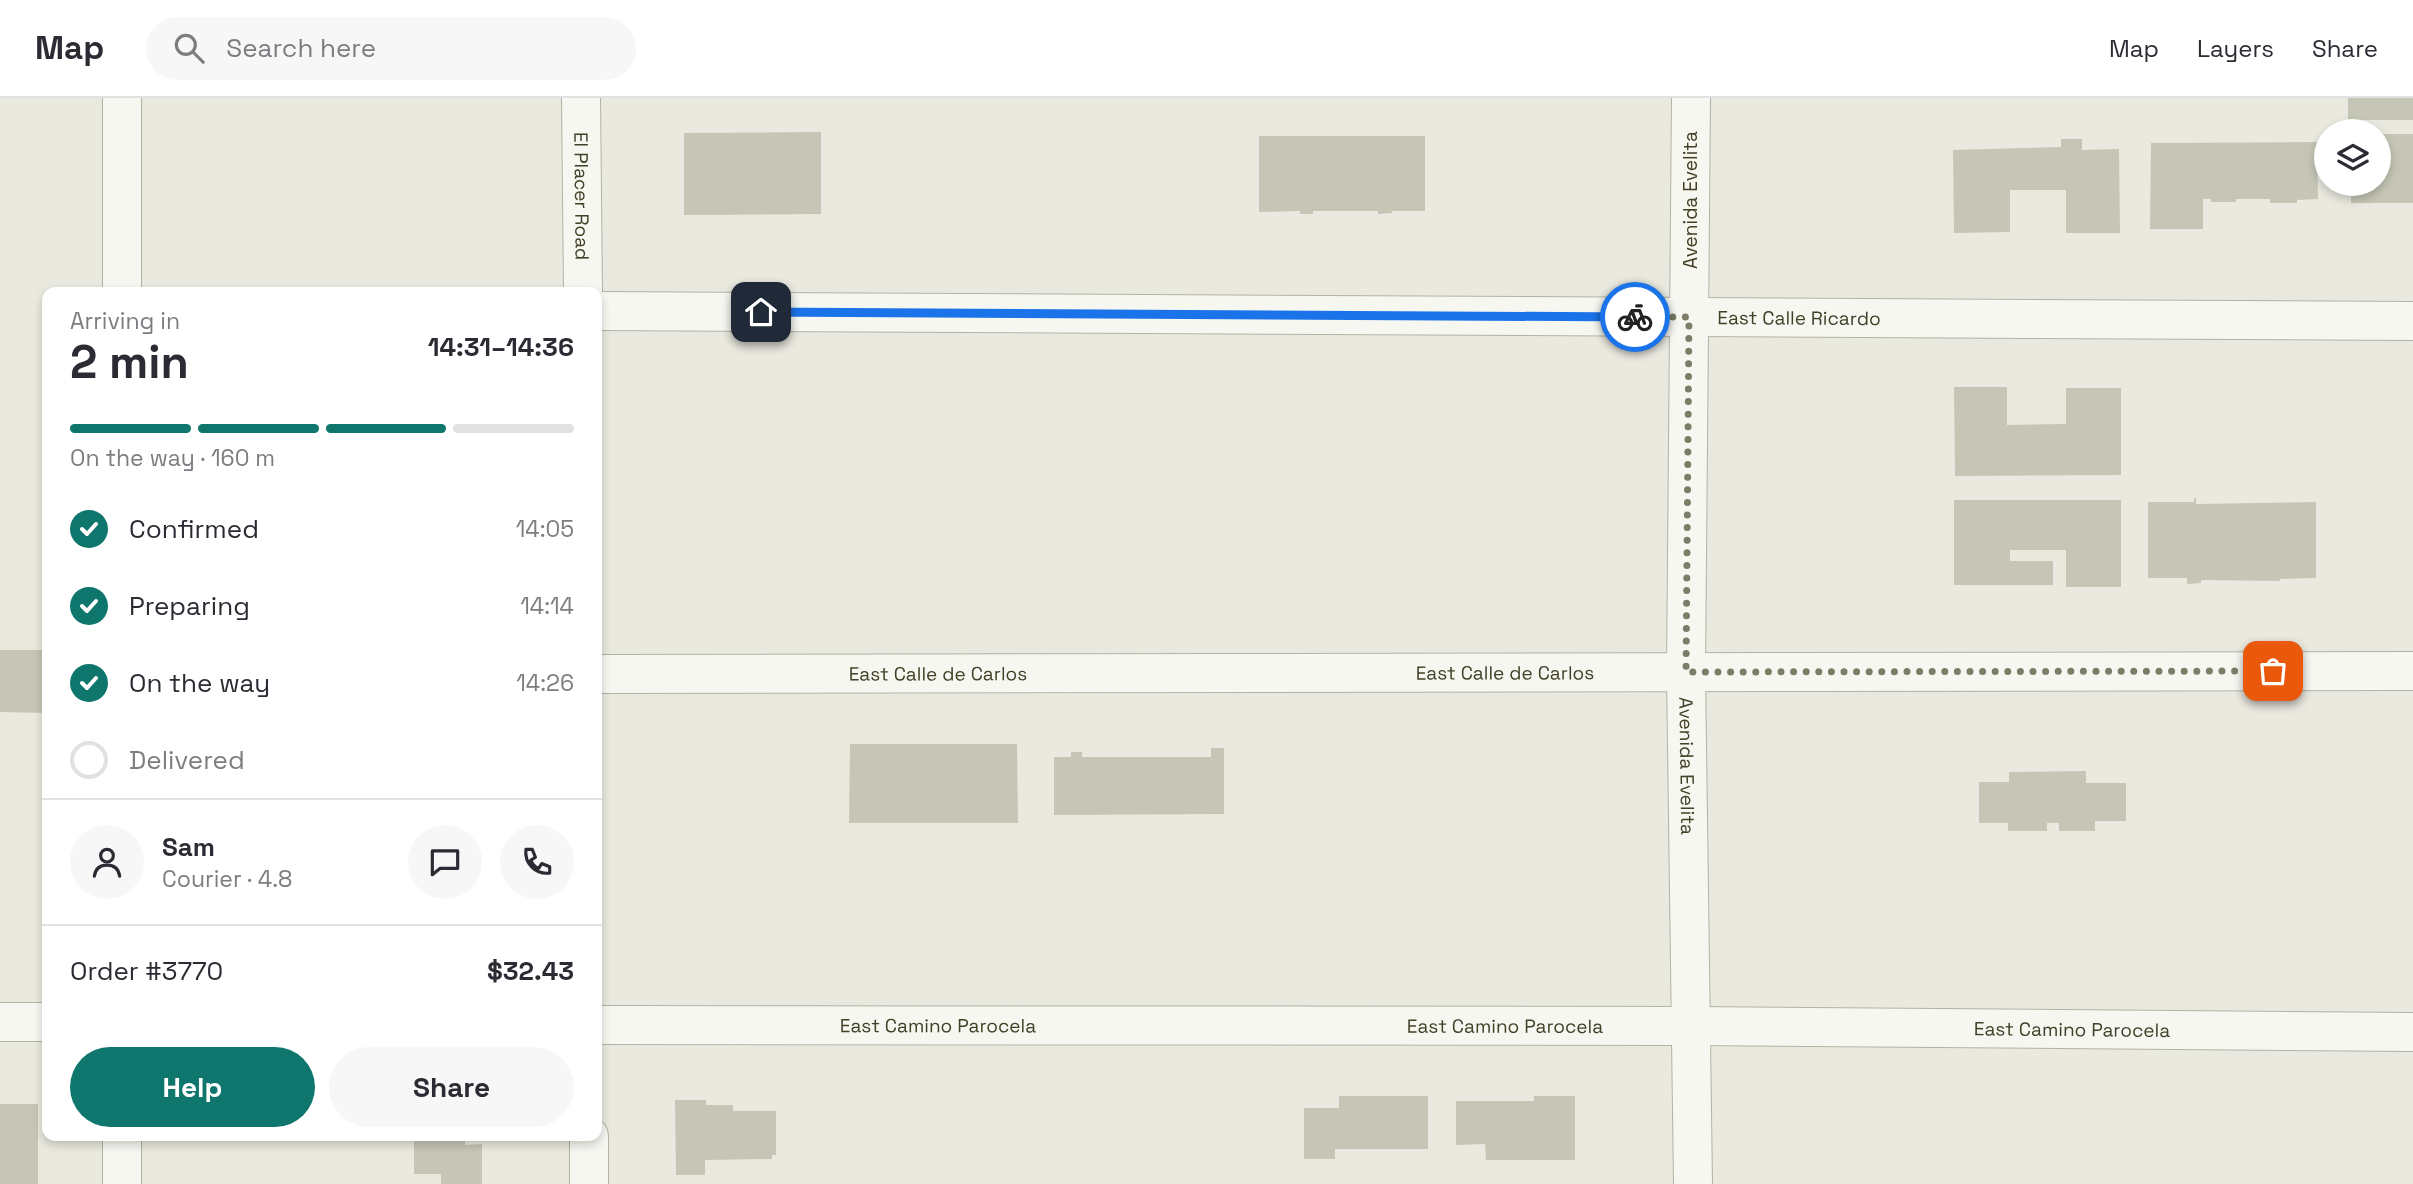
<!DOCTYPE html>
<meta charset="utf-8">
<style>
body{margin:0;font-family:"Space Grotesk",sans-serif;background:#f7f7f7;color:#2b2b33;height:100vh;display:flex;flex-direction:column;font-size:26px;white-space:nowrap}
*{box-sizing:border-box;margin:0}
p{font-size:23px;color:#7c7c81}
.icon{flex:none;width:38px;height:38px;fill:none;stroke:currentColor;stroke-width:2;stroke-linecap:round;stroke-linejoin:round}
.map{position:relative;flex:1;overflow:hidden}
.sheet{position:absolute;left:42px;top:189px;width:560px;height:854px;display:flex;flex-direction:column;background:#fff;border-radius:14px;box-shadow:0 4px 10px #0003}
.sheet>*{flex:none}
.tools{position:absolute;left:2314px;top:21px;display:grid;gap:14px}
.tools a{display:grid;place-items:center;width:77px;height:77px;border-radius:50%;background:#fff;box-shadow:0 4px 10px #0003;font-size:35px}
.pin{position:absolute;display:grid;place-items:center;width:60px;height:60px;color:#fff;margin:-30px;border-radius:14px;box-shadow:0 4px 10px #0006}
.courier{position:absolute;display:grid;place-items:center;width:70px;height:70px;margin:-35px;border:5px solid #1a73e8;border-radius:50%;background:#fff;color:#222;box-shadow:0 2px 9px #0007}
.headline em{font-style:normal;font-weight:700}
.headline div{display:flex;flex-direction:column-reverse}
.headline{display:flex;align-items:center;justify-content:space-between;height:119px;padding:0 28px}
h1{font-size:46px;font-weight:700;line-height:52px}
.bar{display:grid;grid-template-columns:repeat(4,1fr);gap:10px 7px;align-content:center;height:84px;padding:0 28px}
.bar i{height:9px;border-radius:5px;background:#e1e1e2}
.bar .selected{background:#0f766e}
.bar p{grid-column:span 4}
.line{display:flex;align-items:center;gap:18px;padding:0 28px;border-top:2px solid #e1e1e2}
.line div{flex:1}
.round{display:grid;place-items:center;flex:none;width:74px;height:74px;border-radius:37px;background:#f7f7f7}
ol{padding:0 28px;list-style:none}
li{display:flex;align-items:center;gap:21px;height:77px}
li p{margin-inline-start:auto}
li .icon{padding:7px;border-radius:50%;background:#0f766e;color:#fff;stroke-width:4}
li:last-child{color:#7c7c81}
li i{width:38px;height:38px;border:4px solid #e1e1e2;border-radius:50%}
.button{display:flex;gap:14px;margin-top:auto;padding:14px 28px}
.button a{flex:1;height:80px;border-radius:42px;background:#0f766e;color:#fff;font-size:28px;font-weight:700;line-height:80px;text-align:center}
.button a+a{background:#f7f7f7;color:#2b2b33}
header{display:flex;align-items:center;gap:42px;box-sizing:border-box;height:98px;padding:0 35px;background:#fff;border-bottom:2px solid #e1e1e2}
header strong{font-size:33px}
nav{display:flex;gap:38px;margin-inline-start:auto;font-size:24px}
.search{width:490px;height:63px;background:#f7f7f7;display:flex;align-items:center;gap:18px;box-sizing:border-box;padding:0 24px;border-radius:38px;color:#7c7c81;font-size:26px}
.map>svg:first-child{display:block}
.building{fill:#c6c6b6}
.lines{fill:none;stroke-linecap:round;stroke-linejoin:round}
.minor-casing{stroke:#b3b3a4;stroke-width:40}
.tertiary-casing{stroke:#b3b3a4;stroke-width:40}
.minor{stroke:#f7f7f2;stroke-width:38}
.tertiary{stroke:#f7f7f2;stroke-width:38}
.done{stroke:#7c7c67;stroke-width:7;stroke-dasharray:0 12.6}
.route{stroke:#1a73e8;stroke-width:9}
.labels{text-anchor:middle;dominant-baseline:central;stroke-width:5;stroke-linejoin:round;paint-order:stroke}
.street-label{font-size:19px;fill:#414127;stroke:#f7f6ef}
</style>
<header>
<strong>Map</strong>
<div class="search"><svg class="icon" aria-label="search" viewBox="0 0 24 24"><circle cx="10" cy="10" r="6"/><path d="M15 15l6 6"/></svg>Search here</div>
<nav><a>Map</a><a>Layers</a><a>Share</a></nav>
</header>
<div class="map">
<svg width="2413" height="1086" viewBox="0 0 2413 1086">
<rect width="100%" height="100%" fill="#e9e9df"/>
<path class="building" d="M2348,0h65v22h-65z
M821,34v82l-137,1v-82z
M2378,36h35v69h-62v-19h27z
M1259,38h166v75h-33v2l-14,1v-3h-65v3h-13v-3l-41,1z
M2061,41h21v11l37,-1 1,84h-54v-43h-56v42l-56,1 -1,-83 108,-3z
M2317,44l1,57 -21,1v3h-27v-4h-34v3h-25v-3h-8v30h-53l1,-86z
M1954,289h53v38l59,-1v-36h55v87l-166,1z
M2194,400h2v6l120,-2v76l-36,1v2l-79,-1v3l-14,1v-6h-39v-76h46z
M1954,402h167v87h-55v-37h-56v11h43v24h-99z
M0,552h46l1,63 -47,-1z
M850,646h167l1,79h-169z
M1211,650h13v66l-170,1v-58h17v-5h11v5h129z
M2086,673v12h40v38h-31v10h-36v-8h-12v8h-39v-8h-29v-41h30v-10z
M1339,998h89v53h-93v10h-31v-51h35z
M1534,998h41v64h-89l-1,-16 -29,1v-44h78z
M675,1002h31v5h27v6h43v44h-4v4l-67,1v15h-29z
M0,1006h38v80h-38z
M414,1038h51v9l17,-1v40h-41v-10h-27z"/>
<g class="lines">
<g class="minor-casing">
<g id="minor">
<path d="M122,0v194"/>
<path id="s1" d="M1691,0l-5,574 7,512"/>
<path id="s2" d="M597,213l1816,10"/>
<path id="s3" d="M597,576l1816,-3"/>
<path d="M0,924h47"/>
<path id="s4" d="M597,927l1095,1 721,6"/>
<path d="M122,1086v-48"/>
</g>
</g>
<g class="tertiary-casing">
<g id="tertiary">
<path id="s5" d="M581,0l2,194"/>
<path d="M589,1086v-48"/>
</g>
</g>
<use href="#minor" class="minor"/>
<use href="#tertiary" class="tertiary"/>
</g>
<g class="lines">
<path class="done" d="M1635,219h54l-3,355 587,-1"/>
<path class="route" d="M761,214l874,5"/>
</g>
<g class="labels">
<g class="street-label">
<text stroke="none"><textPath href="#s5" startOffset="98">El Placer Road</textPath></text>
<text transform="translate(1690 102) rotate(-90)">Avenida Evelita</text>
<text stroke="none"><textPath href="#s2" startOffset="1202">East Calle Ricardo</textPath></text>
<text stroke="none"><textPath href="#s3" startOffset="908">East Calle de Carlos</textPath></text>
<text stroke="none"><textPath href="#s3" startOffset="341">East Calle de Carlos</textPath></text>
<text stroke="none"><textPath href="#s1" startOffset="668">Avenida Evelita</textPath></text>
<text stroke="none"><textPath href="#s4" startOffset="341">East Camino Parocela</textPath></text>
<text stroke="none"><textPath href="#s4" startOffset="908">East Camino Parocela</textPath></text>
<text stroke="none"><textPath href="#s4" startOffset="1475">East Camino Parocela</textPath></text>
</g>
</g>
</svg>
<div class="tools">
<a><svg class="icon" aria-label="layers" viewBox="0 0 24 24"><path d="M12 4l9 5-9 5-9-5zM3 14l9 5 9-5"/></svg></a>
</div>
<div class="pin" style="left:2273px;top:573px;background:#ea580c"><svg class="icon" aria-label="bag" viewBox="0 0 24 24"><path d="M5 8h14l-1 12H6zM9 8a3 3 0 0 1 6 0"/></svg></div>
<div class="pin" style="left:761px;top:214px;background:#1f2937"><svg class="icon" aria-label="home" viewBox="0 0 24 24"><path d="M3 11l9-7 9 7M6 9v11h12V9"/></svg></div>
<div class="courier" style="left:1635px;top:219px"><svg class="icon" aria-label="bike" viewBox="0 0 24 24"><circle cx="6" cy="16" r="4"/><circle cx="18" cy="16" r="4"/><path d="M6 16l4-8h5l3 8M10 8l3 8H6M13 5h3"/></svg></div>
<section class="sheet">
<div class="headline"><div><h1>2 min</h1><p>Arriving in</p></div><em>14:31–14:36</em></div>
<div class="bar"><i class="selected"></i><i class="selected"></i><i class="selected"></i><i></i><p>On the way · 160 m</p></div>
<ol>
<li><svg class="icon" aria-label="check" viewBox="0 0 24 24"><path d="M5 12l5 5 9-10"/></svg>Confirmed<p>14:05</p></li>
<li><svg class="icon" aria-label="check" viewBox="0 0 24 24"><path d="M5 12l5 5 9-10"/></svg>Preparing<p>14:14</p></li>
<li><svg class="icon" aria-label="check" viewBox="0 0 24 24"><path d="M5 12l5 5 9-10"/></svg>On the way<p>14:26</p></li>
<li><i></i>Delivered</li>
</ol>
<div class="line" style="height:126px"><a class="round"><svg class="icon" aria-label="person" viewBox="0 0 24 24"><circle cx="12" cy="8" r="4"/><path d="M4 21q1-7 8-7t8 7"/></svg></a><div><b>Sam</b><p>Courier · 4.8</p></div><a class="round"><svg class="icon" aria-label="chat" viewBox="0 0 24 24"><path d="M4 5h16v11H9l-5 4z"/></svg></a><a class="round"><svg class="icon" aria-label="phone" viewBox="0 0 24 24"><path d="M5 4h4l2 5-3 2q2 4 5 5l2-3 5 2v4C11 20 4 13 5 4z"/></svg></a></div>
<div class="line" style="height:91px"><div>Order #3770</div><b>$32.43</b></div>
<div class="button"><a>Help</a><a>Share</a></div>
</section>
</div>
